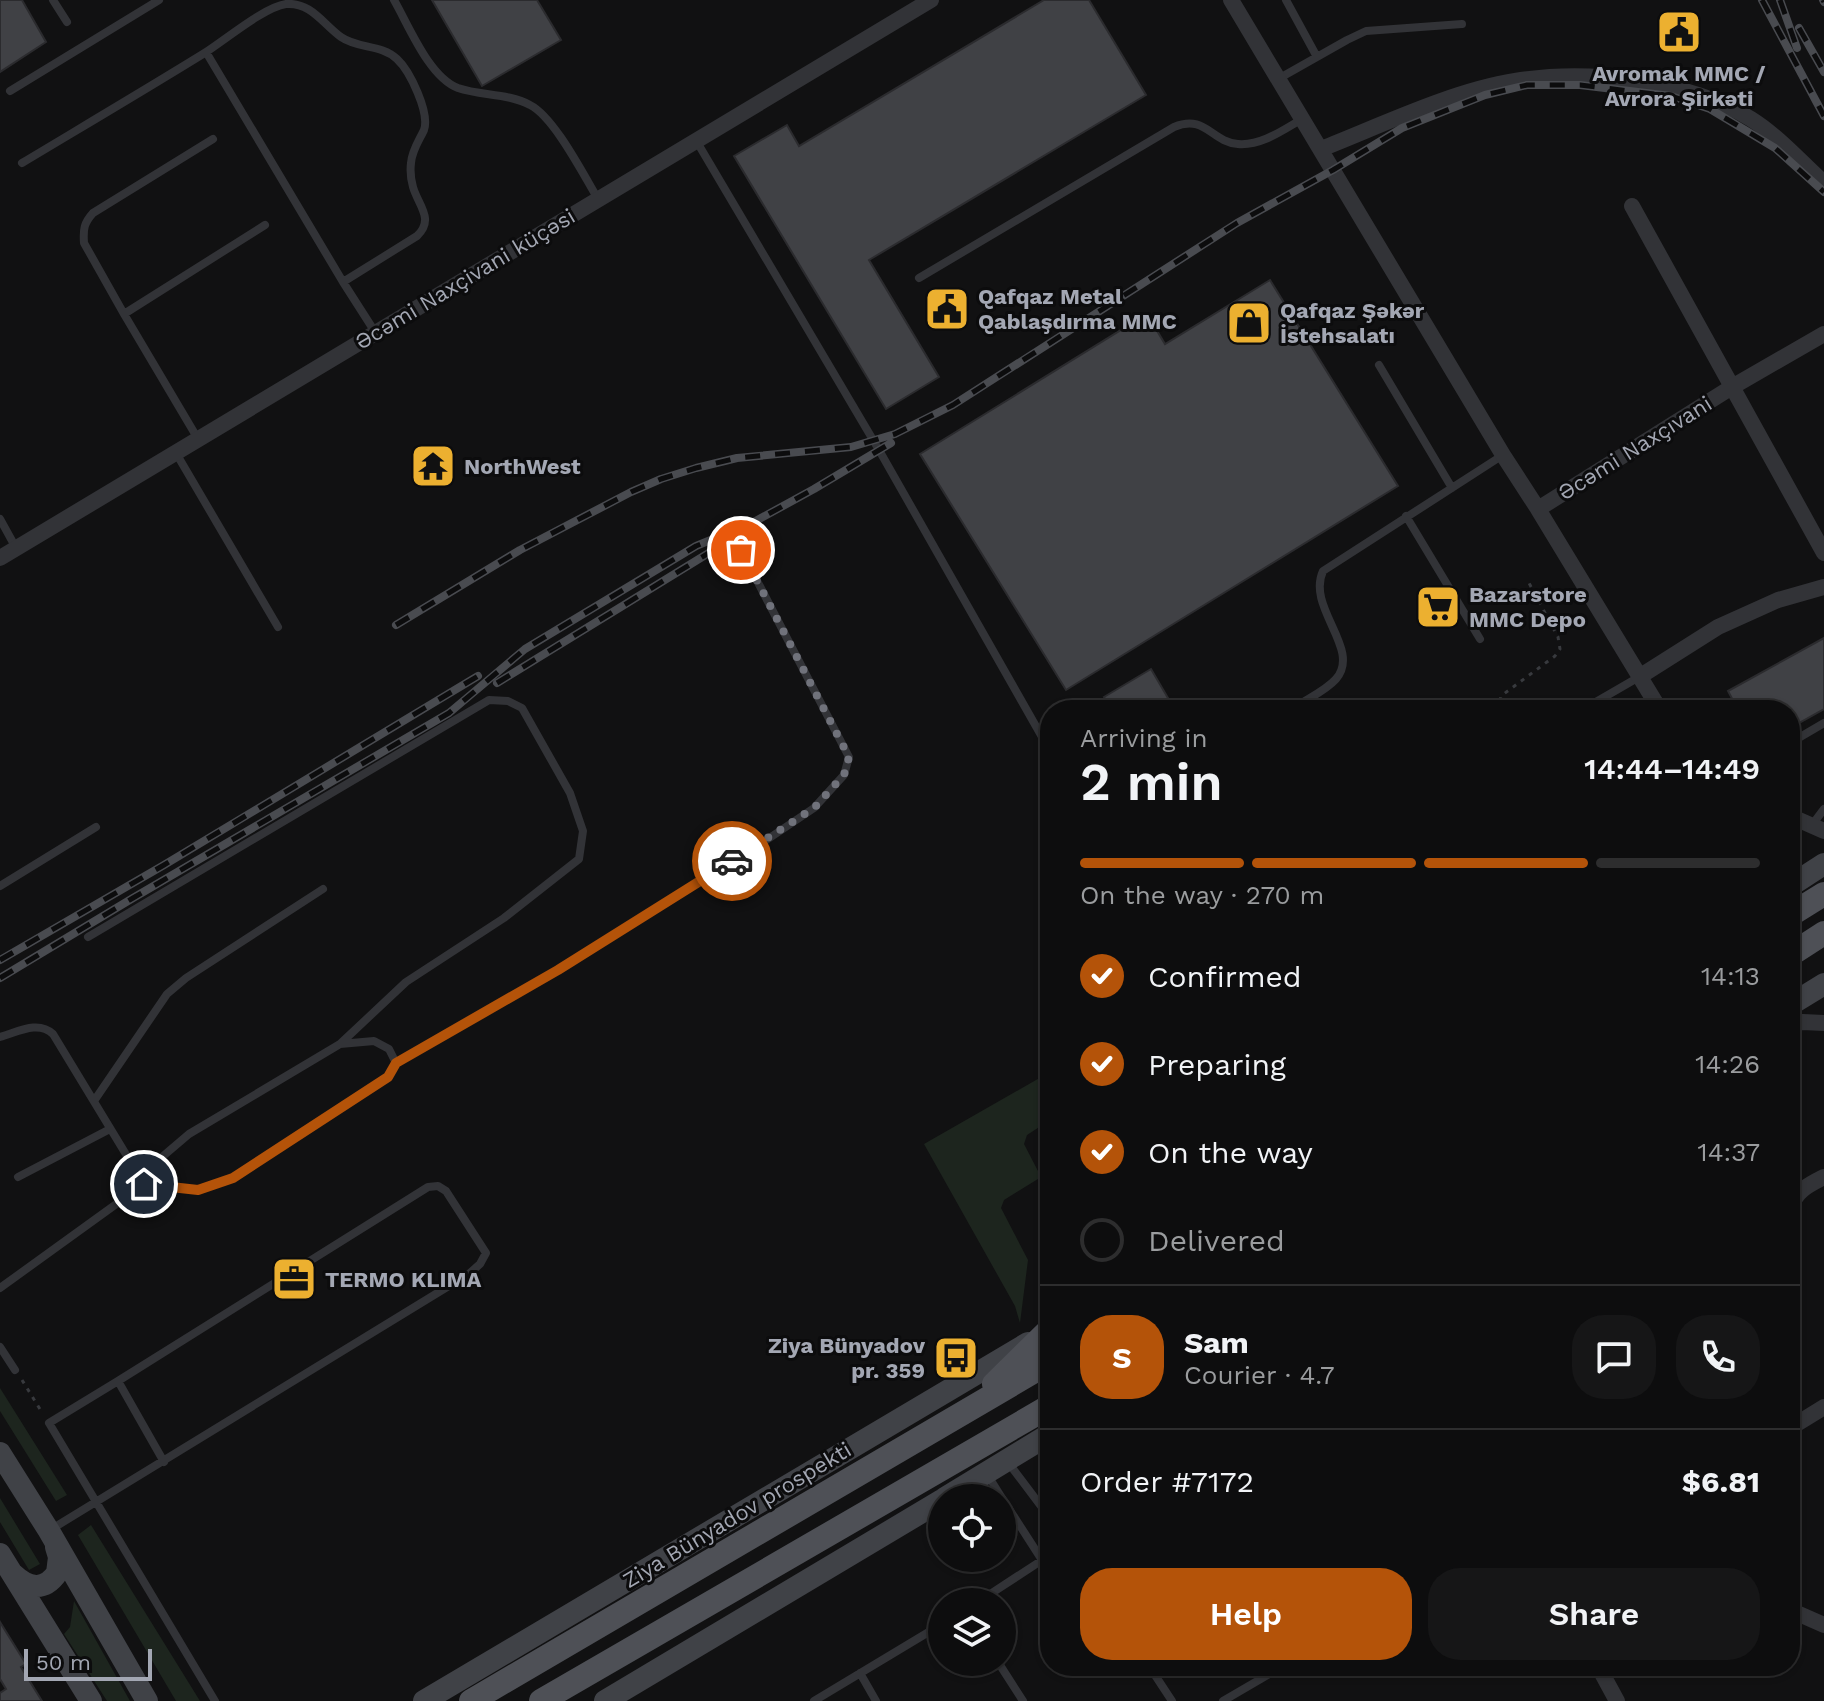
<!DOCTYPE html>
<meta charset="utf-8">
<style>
body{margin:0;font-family:"Work Sans",sans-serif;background:#161617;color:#f1f3f6;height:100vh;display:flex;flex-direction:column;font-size:30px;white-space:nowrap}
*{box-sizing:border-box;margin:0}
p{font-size:26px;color:#9a9c9e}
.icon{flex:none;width:44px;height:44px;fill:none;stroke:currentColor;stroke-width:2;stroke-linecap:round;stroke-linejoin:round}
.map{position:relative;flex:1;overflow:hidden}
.side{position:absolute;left:1040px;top:700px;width:760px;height:976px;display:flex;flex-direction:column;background:#0d0d0e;border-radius:32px;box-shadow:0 2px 6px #0004,0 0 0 2px #2d2d2e}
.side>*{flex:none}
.controls{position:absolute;left:928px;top:1484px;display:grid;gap:16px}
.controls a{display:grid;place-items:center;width:88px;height:88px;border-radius:50%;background:#0d0d0e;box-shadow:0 2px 6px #0004,0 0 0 2px #2d2d2e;font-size:40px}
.scale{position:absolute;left:24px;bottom:20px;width:128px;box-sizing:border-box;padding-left:8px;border:4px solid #a3a7b3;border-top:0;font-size:22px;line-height:28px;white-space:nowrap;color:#a3a7b3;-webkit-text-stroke:6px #0c0c0d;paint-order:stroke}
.pin{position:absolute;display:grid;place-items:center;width:68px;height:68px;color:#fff;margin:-34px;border:4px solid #fff;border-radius:50%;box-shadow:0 2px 8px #0007}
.courier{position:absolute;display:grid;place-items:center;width:80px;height:80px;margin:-40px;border:6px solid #b45309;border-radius:50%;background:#fff;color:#222;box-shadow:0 2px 10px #0007}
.head em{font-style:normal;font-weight:600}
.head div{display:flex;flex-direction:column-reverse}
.head{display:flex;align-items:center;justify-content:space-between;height:136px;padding:0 40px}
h1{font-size:52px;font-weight:600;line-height:60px}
.bar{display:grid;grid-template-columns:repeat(4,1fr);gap:12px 8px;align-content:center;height:96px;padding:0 40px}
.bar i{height:10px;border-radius:6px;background:#2d2d2e}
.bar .current{background:#b45309}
.bar p{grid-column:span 4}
.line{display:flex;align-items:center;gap:20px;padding:0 40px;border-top:2px solid #2d2d2e}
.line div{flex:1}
.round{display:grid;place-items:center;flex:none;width:84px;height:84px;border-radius:32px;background:#161617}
ol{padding:0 40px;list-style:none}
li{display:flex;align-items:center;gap:24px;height:88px}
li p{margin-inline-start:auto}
li .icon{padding:8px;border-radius:50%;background:#b45309;color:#fff;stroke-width:4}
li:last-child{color:#9a9c9e}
li i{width:44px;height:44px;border:4px solid #2d2d2e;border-radius:50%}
.cta{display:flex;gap:16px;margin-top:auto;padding:16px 40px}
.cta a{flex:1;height:92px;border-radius:32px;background:#b45309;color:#fff;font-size:32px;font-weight:600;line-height:92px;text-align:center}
.cta a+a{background:#161617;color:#f1f3f6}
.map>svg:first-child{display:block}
.green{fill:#1d251e}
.building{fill:#404145;stroke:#2b2b2e;stroke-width:2}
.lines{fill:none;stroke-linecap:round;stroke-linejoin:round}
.path{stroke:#383a3e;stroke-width:3;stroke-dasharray:4 6;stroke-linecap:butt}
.service{stroke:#323337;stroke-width:8}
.minor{stroke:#323337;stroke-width:16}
.secondary{stroke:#404247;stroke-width:22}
.primary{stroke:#4e5056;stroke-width:24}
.rail-casing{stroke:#494b50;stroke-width:8}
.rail{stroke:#0c0c0d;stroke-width:5;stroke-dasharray:15;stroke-linecap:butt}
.done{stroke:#70727b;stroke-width:8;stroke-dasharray:0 14.4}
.route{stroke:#b45309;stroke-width:10}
.labels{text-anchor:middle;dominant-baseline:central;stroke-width:6;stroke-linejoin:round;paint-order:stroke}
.poi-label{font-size:22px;font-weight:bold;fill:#a3a7b3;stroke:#0c0c0d;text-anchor:start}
.street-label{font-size:22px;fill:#a3a7b3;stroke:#0c0c0d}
</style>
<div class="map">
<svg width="1824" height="1701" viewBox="0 0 1824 1701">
<rect width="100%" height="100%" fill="#111112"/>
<path class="green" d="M1050,1072v48l-23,15 -3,9 15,29 -1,6 -34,21 -3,8 27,52 -8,63 -5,-17 -91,-162z
M0,1388l67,107 -11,6 -56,-90z
M0,1498l40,66 -11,6 -29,-48z
M91,1525l109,176h-24l-98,-166z
M74,1601l56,100h-23l-43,-67 6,-7z"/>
<path class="building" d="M0,0h22l24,42 -46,30z
M432,0h105l24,40 -79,46z
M1044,0h45l57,95 -277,165 70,117 -53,32 -152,-253 53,-31 12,21z
M1270,280l128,206 -332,204 -146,-236 227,-140 18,30z
M1824,638v71l-34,19v-18h-52l-10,-19z
M1151,669l24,41h-63l-8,-13z
M0,1622l26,42 -5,3 21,34h-42v-8l6,-4 -6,-10z"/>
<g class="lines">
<path class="path" d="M1502,710l-3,-4 2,-10 54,-40 5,-7 -2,-12 -29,-54
M22,1380l21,34"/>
<path class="service" d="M53,0l14,22
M394,0c15,26 35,77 64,88 23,8 50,5 72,17 24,12 53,69 68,94
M1286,0l31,57
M206,52l137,230 32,50
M1278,79l69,-39 19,-9 96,-7
M10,91l149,-91
M697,142l182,308 171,301
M22,163c60,-36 121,-72 181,-109 21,-13 61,-47 83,-50 25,-2 37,20 55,33 17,12 40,7 56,22 13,12 33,54 27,71 -5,11 -12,20 -13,33 -1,8 0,17 2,24 5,18 22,32 4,49l-74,46
M919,278l255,-151c32,-13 37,15 64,17 23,2 45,-14 64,-25
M124,314l141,-89
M1379,365l73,123
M198,439l-74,-125 -40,-71c-1,-14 0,-20 9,-30l120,-74
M176,453l102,174
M1406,516l74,123
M0,519l16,29
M1305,701c10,-6 23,-13 31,-22 26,-30 -30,-71 -13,-108l180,-116
M1582,710l57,-33
M1790,743l34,-20
M1812,825l12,-16
M0,886l96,-59
M88,937l401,-237 19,1 14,7 48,85 13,38 -4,28 -75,59 -98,64 -66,62
M0,1037c18,-5 38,-17 53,-3l91,150 -144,104
M374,1041l15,8 7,14 -8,14 -155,101 -35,12 -54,-6 18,-27 27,-23 151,-90z
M396,1063l162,-93 204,-127 52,-35 30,-33 5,-18 -108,-207
M94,1101l73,-107 19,-16 137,-89
M18,1177l92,-48
M1049,1327l-6,-73 7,-28
M0,1347l15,23
M118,1381l-69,42 166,278
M1007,1461l43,57
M987,1474l15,24
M1002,1498l40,62
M50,1530l420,-257 10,-9 6,-11 -40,-62 -8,-5 -10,1 -310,194 46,81
M978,1602l72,-47
M998,1662l25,39
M1149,1666l23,35
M860,1673l16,28
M814,1701l128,-77
M1223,1701l60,-35"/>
<path class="minor" d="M1231,0l272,455 35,54 122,201
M1321,149c59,-23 131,-58 194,-68 73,-12 173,-1 236,38 27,17 50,43 73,64
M1632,206l192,347
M1538,509l194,-122 92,-53
M0,558l931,-558
M1639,677l79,-50 60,-27 46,-13
M1790,816l34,15
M1790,1024l13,-2 21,1
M1790,1210c4,-18 18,-25 34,-33
M1790,1428l34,-21
M1790,1610l34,15
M1598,1666l19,35"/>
<path class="secondary" d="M1790,886l34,-22
M1790,1005l34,-21
M0,1453l49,78 98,170
M945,1498l105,-64
M0,1554l91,147
M13,1574c15,14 31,18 44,-1l2,-16 -3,-10
M424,1701l604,-358
M605,1701l337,-201"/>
<path class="primary" d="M1790,915l34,-21
M1790,955l34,-22
M994,1384l55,-54
M471,1701l579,-339
M541,1701l509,-295"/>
<g class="rail-casing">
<path id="rail" d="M1762,0l62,116
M1780,0l17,48
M1823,0l1,2
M1799,28l25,44
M396,625l124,-75 111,-58 30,-13 35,-11 41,-10 114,-11 44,-13 58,-29 284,-182 96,-53 69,-42 83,-33 42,-10h53l91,11 39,13 65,39 49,44
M497,683l228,-140
M0,960l164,-95 314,-189
M0,978l133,-80 316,-185 76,-64 171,-103 56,-23 62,-34 77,-46"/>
</g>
<use href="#rail" class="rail"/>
</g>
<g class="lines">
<path class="done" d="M732,861l82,-53 30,-33 5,-18 -108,-207"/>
<path class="route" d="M144,1184l54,6 35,-12 155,-101 8,-14 162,-93 174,-109"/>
</g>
<defs>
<g id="civic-square" transform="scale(2.3)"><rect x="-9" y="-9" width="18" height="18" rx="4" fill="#ecb030" stroke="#0c0c0d"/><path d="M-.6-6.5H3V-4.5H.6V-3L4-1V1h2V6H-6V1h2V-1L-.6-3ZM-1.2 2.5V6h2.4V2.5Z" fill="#111"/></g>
<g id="shop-square" transform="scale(2.3)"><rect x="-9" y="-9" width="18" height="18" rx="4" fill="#ecb030" stroke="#0c0c0d"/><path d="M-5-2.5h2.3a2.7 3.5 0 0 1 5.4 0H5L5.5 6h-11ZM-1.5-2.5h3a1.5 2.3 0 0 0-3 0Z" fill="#111"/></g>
<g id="temple-square" transform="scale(2.3)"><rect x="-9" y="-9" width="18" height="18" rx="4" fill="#ecb030" stroke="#0c0c0d"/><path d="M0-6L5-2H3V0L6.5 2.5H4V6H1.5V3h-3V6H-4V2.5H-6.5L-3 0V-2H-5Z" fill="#111"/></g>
<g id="supermarket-square" transform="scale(2.3)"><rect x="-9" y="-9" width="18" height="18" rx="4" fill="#ecb030" stroke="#0c0c0d"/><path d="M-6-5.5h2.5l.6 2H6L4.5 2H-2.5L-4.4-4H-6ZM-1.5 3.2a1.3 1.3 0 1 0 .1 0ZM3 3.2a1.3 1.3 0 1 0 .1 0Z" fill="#111"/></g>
<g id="office-square" transform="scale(2.3)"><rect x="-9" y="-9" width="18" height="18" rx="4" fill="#ecb030" stroke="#0c0c0d"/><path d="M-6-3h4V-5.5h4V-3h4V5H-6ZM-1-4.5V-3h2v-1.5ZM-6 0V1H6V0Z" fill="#111"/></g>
<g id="bus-square" transform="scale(2.3)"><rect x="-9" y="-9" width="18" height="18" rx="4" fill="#ecb030" stroke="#0c0c0d"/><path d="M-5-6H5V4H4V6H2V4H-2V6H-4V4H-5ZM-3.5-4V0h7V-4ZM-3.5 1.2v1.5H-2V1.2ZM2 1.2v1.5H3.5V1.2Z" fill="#111"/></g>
</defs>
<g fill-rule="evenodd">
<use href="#civic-square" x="1679" y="32"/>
<use href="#civic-square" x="947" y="309"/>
<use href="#shop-square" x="1249" y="323"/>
<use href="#temple-square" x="433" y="466"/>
<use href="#supermarket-square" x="1438" y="607"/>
<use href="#office-square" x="294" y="1279"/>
<use href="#bus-square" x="956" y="1358"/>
</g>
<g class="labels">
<g class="poi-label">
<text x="1679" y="73" text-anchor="middle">Avromak MMC /<tspan x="1679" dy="25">Avrora Şirkəti</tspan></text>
<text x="978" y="296">Qafqaz Metal<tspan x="978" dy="25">Qablaşdırma MMC</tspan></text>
<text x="1280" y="310">Qafqaz Şəkər<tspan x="1280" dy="25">İstehsalatı</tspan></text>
<text x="464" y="466">NorthWest</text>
<text x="1469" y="594">Bazarstore<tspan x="1469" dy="25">MMC Depo</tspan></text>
<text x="325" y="1279">TERMO KLIMA</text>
<text x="925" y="1345" text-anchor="end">Ziya Bünyadov<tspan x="925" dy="25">pr. 359</tspan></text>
</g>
<g class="street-label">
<text transform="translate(465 279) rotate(-31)">Əcəmi Naxçivani küçəsi</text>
<text transform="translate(1635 448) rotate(-32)">Əcəmi Naxçıvani</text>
<text transform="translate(737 1515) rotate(-31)">Ziya Bünyadov prospekti</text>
</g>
</g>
</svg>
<div class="controls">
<a><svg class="icon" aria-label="locate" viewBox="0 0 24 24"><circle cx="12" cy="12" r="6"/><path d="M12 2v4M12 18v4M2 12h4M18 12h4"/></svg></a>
<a><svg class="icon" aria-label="layers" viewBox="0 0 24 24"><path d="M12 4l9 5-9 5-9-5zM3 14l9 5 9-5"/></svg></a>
</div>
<div class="scale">50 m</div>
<div class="pin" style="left:741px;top:550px;background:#ea580c"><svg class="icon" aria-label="bag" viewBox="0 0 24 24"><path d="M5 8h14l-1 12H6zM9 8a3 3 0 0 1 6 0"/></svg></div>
<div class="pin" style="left:144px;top:1184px;background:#1f2937"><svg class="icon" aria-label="home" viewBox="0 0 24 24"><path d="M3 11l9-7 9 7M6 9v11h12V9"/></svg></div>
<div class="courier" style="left:732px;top:861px"><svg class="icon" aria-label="car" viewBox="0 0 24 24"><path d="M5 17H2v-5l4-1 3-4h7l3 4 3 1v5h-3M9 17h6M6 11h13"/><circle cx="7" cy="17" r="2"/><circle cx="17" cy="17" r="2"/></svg></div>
<section class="side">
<div class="head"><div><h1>2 min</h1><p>Arriving in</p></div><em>14:44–14:49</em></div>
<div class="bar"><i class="current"></i><i class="current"></i><i class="current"></i><i></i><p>On the way · 270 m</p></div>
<ol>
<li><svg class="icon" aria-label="check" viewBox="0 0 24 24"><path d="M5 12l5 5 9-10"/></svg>Confirmed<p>14:13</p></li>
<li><svg class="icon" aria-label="check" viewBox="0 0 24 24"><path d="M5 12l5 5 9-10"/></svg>Preparing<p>14:26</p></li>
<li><svg class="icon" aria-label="check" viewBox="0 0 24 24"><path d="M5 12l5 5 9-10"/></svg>On the way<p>14:37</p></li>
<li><i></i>Delivered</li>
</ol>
<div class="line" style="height:144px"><b class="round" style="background:#b45309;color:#fff">S</b><div><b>Sam</b><p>Courier · 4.7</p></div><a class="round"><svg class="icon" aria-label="chat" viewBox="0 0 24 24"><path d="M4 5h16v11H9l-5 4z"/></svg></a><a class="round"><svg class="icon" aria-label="phone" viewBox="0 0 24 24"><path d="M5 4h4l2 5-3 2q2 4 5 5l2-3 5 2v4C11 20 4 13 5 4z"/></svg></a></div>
<div class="line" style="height:104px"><div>Order #7172</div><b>$6.81</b></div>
<div class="cta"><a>Help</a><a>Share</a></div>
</section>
</div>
